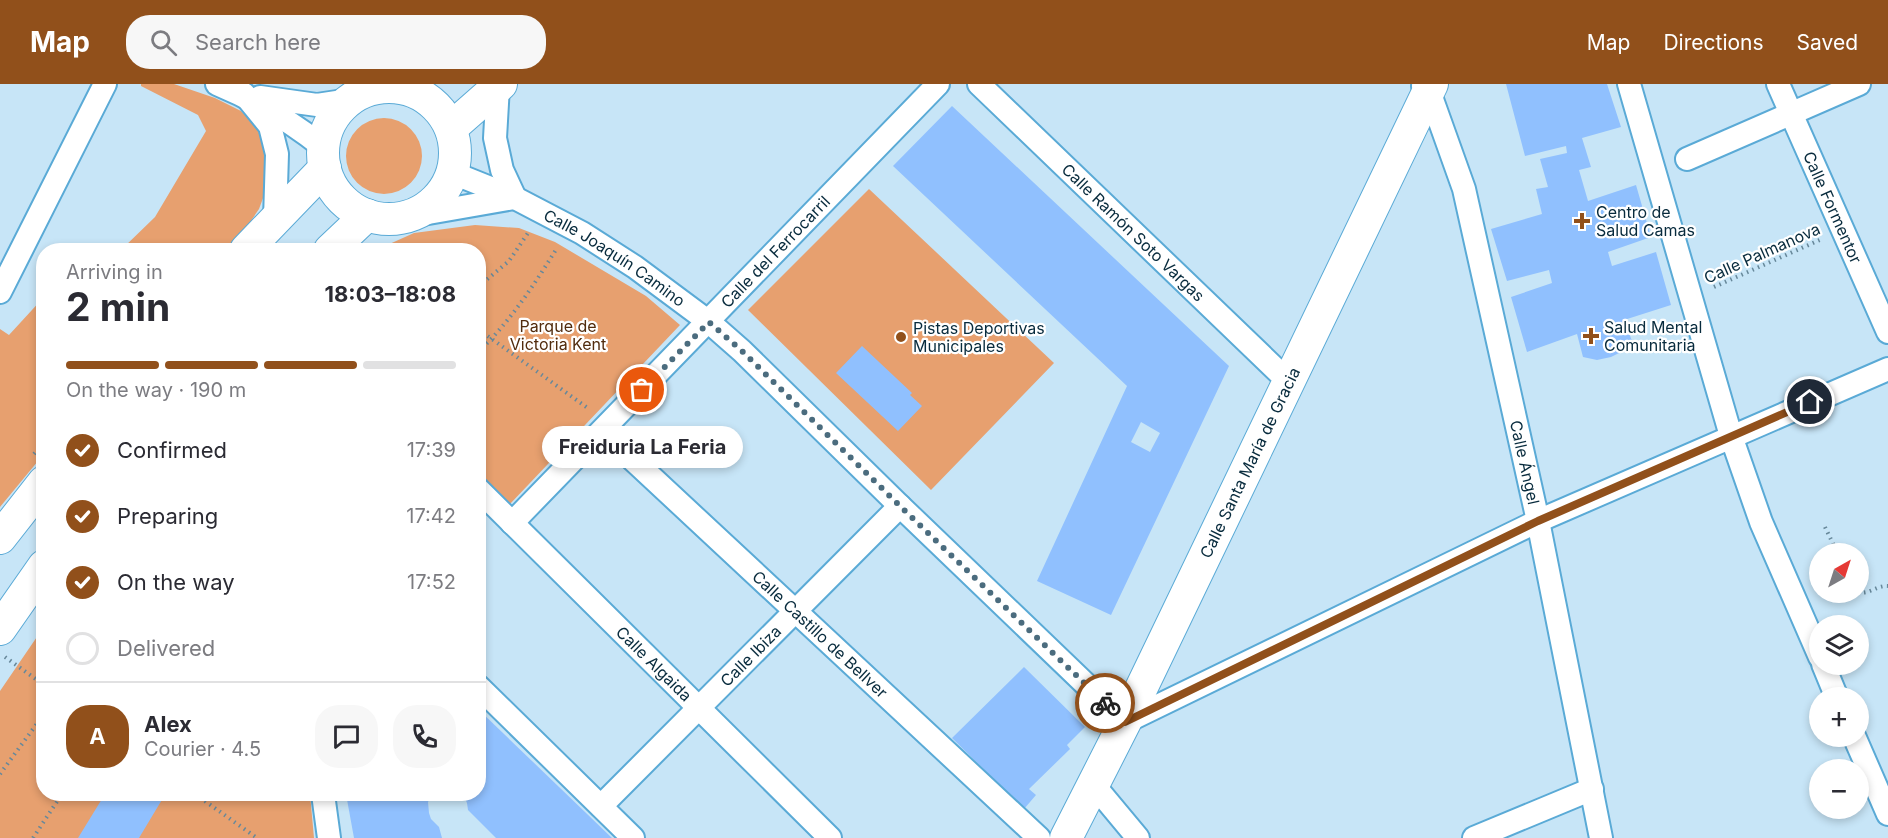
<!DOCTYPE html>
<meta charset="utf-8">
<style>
body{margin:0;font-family:Inter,sans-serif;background:#f7f7f7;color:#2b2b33;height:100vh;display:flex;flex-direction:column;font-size:22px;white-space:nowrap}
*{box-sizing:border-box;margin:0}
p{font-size:20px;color:#7c7c81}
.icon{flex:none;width:33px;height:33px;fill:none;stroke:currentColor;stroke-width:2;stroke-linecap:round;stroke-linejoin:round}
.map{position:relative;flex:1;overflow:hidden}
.sheet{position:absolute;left:36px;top:159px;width:450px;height:558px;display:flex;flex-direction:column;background:#fff;border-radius:24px;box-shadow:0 3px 9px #0003}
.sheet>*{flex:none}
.needle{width:39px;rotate:39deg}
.fabs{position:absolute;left:1809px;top:459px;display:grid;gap:12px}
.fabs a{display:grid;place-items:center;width:60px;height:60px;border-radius:50%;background:#fff;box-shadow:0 3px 9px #0003;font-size:30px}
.pin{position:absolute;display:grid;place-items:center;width:51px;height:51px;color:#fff;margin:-26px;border:3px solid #fff;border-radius:50%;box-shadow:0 2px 6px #0007}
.courier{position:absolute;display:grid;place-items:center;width:60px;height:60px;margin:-30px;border:4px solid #91501b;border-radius:50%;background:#fff;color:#222;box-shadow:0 2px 8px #0007}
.bubble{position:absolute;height:42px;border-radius:21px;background:#fff;box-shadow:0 3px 9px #0003;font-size:20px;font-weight:700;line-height:42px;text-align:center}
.overview em{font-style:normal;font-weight:700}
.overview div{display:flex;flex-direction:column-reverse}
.overview{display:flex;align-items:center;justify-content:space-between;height:102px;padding:0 30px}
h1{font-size:39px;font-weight:700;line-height:45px}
.bar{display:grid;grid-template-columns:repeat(4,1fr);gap:9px 6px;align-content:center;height:72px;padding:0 30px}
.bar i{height:8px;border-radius:4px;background:#e1e1e2}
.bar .active{background:#91501b}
.bar p{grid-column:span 4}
.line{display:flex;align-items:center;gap:15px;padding:0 30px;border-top:2px solid #e1e1e2}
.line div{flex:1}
.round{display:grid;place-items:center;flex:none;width:63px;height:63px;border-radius:24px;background:#f7f7f7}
ol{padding:0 30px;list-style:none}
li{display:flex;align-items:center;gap:18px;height:66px}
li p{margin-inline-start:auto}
li .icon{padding:6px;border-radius:50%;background:#91501b;color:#fff;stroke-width:4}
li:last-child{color:#7c7c81}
li i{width:33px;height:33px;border:3px solid #e1e1e2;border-radius:50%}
header{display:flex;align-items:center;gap:36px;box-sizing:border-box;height:84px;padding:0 30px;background:#91501b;color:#fff}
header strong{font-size:28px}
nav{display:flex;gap:33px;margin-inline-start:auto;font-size:21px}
.search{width:420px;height:54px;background:#f7f7f7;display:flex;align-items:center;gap:15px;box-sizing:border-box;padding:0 21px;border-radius:24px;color:#7c7c81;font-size:22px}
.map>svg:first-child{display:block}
.green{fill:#e7a06f}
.building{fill:#90c0fe;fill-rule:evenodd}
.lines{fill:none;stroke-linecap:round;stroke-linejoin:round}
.street-casing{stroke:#5aaad6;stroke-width:26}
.secondary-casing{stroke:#5aaad6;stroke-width:34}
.path{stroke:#67889a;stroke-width:4;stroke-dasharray:1.5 4.5;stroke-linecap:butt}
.street{stroke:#fff;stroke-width:22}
.secondary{stroke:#fff;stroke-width:32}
.done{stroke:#4b6c7e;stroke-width:6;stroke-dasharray:0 10.8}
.route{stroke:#91501b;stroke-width:8}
.poi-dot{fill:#91501b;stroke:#fff;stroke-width:2}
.labels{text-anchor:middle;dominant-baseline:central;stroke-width:4.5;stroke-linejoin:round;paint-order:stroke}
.street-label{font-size:16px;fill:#082b3d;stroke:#fff}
.poi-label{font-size:16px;fill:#082b3d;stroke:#fff;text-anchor:start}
.park-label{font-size:16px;fill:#512b0d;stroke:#fff}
</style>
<header>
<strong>Map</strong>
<div class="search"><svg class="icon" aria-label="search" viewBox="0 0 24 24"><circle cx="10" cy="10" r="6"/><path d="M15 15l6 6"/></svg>Search here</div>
<nav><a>Map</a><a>Directions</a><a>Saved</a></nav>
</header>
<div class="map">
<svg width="1888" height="754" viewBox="0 0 1888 754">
<rect width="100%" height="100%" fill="#c7e5f7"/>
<path class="green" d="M141,0h33l41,14 26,13 15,15 11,25 2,31 -10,27 -19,28 -14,13h-105l34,-33 51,-86 -8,-16 -57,-29z
M346 72a38 38 0 1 1 76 0a38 38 0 1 1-76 0Z
M869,105l185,174 -123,127 -183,-180z
M475,141l44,3 36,14 91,54 34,29 -170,179 -31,-32 -1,-222h-102l38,-17z
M43,214v157l-43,52v-178l9,6z
M43,544l1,166h266l4,44h-314v-147z"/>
<path class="building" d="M1506,0h101l14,43 -39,11 9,29 -12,3 9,31 48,-16 15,52 -43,15 4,14 44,-14 15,53 -47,15 8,21 -9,10 -12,6 -14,3 -14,-3 -6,-23 -50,18 -16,-55 41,-14 -3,-13 -42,11 -16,-52 51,-15 -6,-25 12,-2 -8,-28 27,-6 -1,-7 -41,10z
M952,22l277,260 -118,249 -74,-34 90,-195 -234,-220zM1141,338l19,11 -10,19 -19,-10z
M862,262l50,47 -2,2 12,11 -24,25 -62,-58z
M1024,583l61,60 -18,18 3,4 -41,40 7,6 -12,14 -72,-71z
M478,625l134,129h-116l-28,-28 -1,-7 -4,-9h15z
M105,710h50l8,4 -24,40h-61z
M346,710h86l-4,8 1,11 2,6 8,8 3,11h-88z"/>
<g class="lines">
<g class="street-casing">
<g id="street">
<path d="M217,0c39,16 73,37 106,63"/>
<path id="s1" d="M979,0l309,297"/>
<path d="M1629,0l102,352 30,86 59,135"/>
<path id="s2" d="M1778,0l110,248"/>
<path d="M498,2l-3,52 7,32 13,28"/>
<path id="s3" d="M1423,2l6,5 35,98 74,332 63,317"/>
<path d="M244,10l26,32 7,28 -2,65"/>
<path d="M260,13l57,8 33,-5"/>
<path d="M1687,75l172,-75"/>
<path id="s4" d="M453,89l62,25 67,35 53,34 74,55 33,29 158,155 225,216 413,-201 350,-152"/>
<path d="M411,132l103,-18"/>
<path d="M0,208l105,-208"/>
<path id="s5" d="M602,347l437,407"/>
<path id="s6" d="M478,405l352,349"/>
<path id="s7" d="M512,439l426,-439"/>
<path d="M1823,580l14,34"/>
<path d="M478,602l155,152"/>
<path d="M1854,652l34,78"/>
<path d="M1093,700l45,54"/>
<path d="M323,710l6,44"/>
<path id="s8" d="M601,722l299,-300"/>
<path d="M1474,754l118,-49"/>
</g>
</g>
<g class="secondary-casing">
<g id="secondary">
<circle cx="389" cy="69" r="66"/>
<path d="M451,44l50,-44"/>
<path d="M246,166l79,-82"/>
<path d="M330,166l37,-35"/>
<path d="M0,454l44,-56"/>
<path d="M0,545l44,-63"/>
<path id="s9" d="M1066,754l59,-116 307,-638"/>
</g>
</g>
<path class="path" d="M478,203l31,-26 19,-28
M1714,203l108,-48
M478,245l111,80
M478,268c32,-30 56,-67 79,-104
M34,370l10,-11
M1825,443l13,27
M1858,508c11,3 19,-7 30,-6
M5,573l39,28
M0,690l44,-60
M195,710l62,44
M33,754l29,-44"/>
<use href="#street" class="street"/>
<use href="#secondary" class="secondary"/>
</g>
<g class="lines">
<path class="done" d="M642,306l67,-68 33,29 158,155 205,197"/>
<path class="route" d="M1105,619l20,19 413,-201 272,-119"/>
</g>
<g class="poi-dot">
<path d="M1579 128h6v6h6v6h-6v6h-6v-6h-6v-6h6z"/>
<path d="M1588 243h6v6h6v6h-6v6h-6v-6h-6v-6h6z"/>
<circle cx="901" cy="253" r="6"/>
</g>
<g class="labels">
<g class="street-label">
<text stroke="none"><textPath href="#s2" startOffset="135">Calle Formentor</textPath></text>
<text stroke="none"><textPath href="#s1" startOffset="214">Calle Ramón Soto Vargas</textPath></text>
<text stroke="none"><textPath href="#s7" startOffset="378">Calle del Ferrocarril</textPath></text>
<text transform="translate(1762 169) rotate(-24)">Calle Palmanova</text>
<text stroke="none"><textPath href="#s4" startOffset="183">Calle Joaquín Camino</textPath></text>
<text stroke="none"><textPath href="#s9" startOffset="418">Calle Santa María de Gracia</textPath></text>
<text stroke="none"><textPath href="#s3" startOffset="392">Calle Ángel</textPath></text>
<text stroke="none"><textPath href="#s5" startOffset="298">Calle Castillo de Bellver</textPath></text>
<text stroke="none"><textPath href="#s8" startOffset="212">Calle Ibiza</textPath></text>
<text stroke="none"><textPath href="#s6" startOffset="248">Calle Algaida</textPath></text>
</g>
<g class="poi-label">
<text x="1596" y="128">Centro de<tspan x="1596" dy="18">Salud Camas</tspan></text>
<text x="1604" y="243">Salud Mental<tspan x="1604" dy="18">Comunitaria</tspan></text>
<text x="913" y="244">Pistas Deportivas<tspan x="913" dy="18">Municipales</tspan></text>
</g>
<g class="park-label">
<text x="558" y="242">Parque de<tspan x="558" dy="18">Victoria Kent</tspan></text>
</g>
</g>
</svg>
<div class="fabs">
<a><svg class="needle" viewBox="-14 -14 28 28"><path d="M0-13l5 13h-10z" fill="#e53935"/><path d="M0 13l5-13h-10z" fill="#7c7c81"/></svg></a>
<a><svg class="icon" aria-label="layers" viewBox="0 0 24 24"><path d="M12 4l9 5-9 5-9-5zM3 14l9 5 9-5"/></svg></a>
<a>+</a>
<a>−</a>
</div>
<div class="pin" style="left:642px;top:306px;background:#ea580c"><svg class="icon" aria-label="bag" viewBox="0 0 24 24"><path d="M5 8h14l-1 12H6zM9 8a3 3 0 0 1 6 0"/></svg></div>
<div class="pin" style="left:1810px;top:318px;background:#1f2937"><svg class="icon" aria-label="home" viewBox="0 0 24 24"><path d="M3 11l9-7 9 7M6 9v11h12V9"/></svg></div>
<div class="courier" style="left:1105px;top:619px"><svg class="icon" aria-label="bike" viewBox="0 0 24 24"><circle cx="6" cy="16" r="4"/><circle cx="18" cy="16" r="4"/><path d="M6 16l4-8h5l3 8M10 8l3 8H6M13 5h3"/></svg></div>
<div class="bubble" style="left:542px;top:342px;width:201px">Freiduria La Feria</div>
<section class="sheet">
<div class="overview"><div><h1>2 min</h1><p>Arriving in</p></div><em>18:03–18:08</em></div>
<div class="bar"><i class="active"></i><i class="active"></i><i class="active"></i><i></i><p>On the way · 190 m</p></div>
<ol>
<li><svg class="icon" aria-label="check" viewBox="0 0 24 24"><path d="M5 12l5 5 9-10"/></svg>Confirmed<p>17:39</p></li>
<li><svg class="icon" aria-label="check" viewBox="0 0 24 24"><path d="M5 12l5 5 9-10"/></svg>Preparing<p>17:42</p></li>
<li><svg class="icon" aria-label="check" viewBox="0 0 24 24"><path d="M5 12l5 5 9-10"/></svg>On the way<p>17:52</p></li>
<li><i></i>Delivered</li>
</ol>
<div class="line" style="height:108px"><b class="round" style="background:#91501b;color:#fff">A</b><div><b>Alex</b><p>Courier · 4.5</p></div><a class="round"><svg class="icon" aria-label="chat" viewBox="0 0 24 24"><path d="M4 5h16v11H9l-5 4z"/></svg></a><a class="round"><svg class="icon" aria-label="phone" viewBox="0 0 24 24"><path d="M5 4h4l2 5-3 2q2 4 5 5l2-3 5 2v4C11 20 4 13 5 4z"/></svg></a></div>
</section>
</div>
